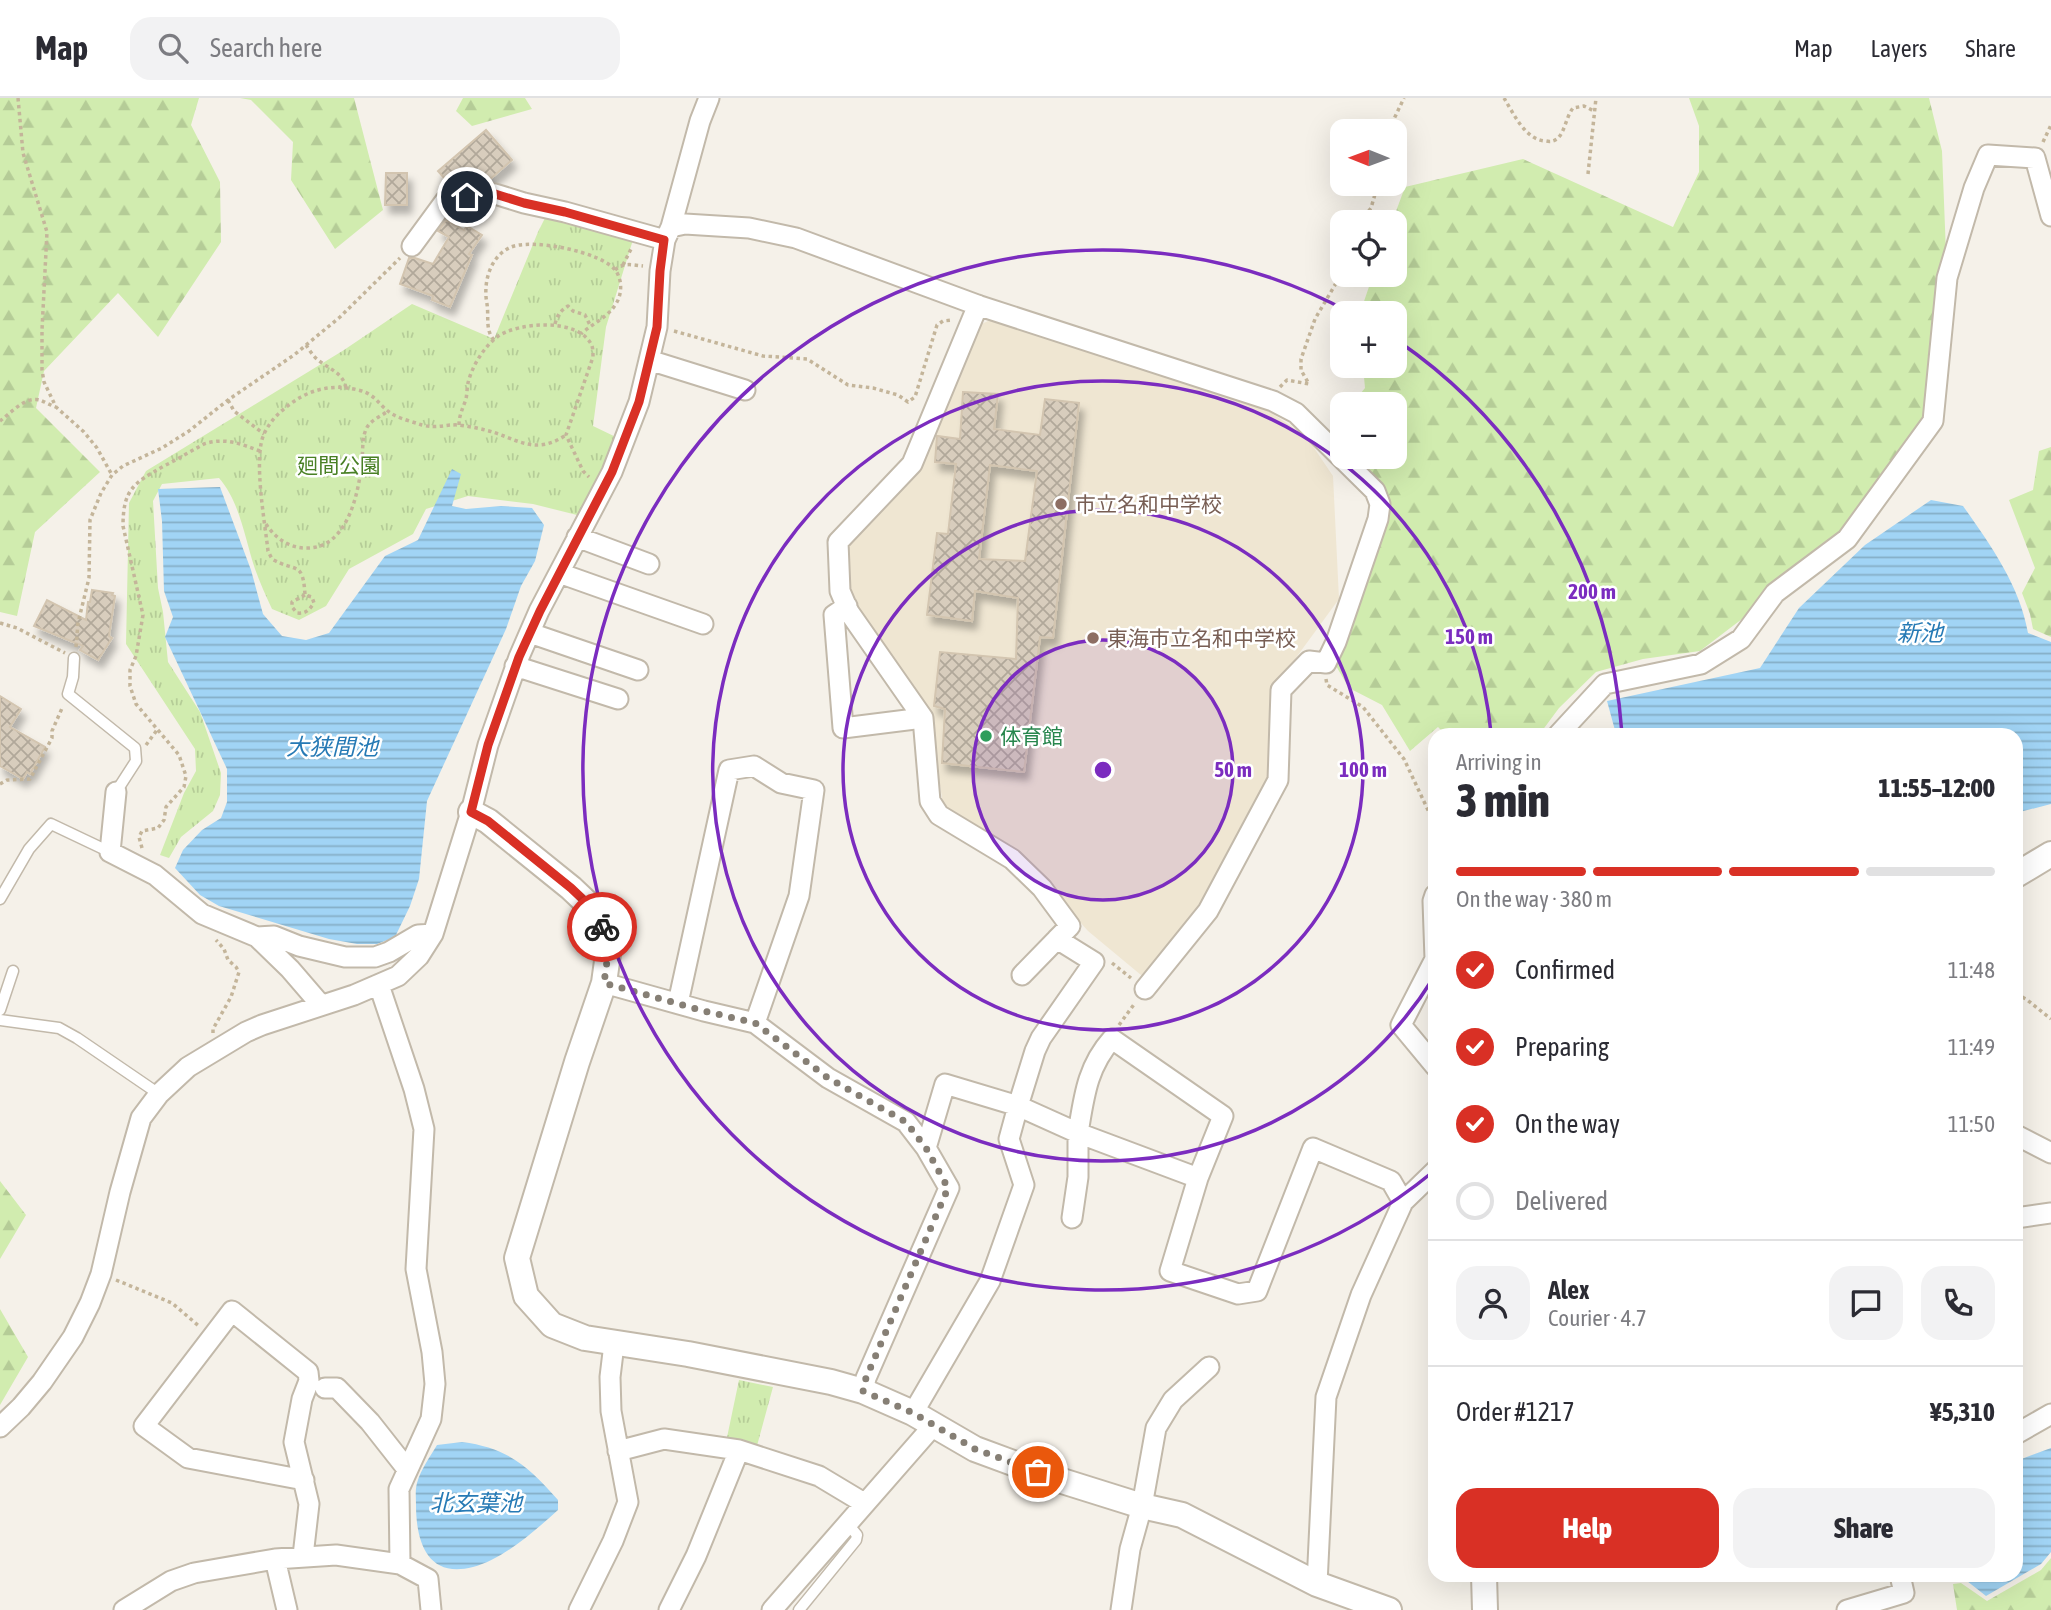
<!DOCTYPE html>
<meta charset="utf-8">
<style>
body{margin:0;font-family:"Asap Condensed","Noto Sans JP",sans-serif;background:#f2f2f3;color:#2b2b33;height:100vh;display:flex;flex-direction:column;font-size:26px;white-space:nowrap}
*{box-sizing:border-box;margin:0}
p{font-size:23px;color:#7c7c81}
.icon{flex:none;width:38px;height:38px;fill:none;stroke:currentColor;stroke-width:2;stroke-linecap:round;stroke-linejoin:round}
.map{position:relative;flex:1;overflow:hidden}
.panel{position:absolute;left:1428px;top:630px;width:595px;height:854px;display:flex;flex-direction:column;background:#fff;border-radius:21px;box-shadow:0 7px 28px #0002}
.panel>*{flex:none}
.needle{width:46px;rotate:271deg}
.tools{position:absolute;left:1330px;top:21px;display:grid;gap:14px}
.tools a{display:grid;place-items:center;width:77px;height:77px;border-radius:14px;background:#fff;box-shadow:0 7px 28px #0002;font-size:35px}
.pin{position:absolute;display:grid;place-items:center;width:60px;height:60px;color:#fff;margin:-30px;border:4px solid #fff;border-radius:50%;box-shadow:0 2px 7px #0007}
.courier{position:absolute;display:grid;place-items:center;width:70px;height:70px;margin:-35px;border:5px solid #d93025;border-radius:50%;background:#fff;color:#222;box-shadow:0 2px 9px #0007}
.headline em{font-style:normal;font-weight:800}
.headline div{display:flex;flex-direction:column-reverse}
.headline{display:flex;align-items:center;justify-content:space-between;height:119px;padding:0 28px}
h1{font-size:46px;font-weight:800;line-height:52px}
.bar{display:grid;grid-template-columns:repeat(4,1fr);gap:10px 7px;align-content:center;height:84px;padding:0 28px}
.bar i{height:9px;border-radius:5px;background:#e1e1e2}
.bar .active{background:#d93025}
.bar p{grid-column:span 4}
.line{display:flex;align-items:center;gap:18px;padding:0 28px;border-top:2px solid #e1e1e2}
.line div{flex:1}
.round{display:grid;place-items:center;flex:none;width:74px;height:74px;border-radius:21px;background:#f2f2f3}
ol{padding:0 28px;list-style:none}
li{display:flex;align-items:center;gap:21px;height:77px}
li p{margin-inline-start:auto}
li .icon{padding:7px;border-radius:50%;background:#d93025;color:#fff;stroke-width:4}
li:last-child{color:#7c7c81}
li i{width:38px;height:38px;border:4px solid #e1e1e2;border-radius:50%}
.action{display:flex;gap:14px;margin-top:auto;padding:14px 28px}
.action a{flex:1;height:80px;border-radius:21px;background:#d93025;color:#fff;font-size:28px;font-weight:800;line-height:80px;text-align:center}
.action a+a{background:#f2f2f3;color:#2b2b33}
header{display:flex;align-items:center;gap:42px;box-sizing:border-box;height:98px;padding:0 35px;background:#fff;border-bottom:2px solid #e1e1e2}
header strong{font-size:33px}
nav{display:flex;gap:38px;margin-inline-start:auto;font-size:24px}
.search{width:490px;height:63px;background:#f2f2f3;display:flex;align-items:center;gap:18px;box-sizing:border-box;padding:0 24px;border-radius:21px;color:#7c7c81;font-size:26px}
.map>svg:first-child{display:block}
.education{fill:#efe6d2}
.forest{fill:url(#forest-firs)}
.park{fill:url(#park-tufts)}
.water{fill:url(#water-rules)}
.building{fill:url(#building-cross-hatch);stroke:#d3c5b0;stroke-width:2;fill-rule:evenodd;filter:url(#shadow)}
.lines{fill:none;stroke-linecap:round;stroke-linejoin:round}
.service-casing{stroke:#c2b9aa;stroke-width:13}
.minor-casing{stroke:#c2b9aa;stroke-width:23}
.tertiary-casing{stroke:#c2b9aa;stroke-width:28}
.path{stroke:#c4b59a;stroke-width:3.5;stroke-dasharray:3.5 3.5;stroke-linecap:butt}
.service{stroke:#fff;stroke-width:10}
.minor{stroke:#fff;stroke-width:19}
.tertiary{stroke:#fff;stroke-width:24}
.done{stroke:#867f75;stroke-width:7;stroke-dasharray:0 12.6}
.route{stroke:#d93025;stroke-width:9}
.ring{fill:none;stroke:#7b2cbf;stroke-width:3.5}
.education-dot{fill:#8d6e63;stroke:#fff;stroke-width:2.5}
.leisure-dot{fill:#2e9e5b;stroke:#fff;stroke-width:2.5}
.labels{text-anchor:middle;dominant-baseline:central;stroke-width:5;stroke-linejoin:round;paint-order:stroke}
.park-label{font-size:21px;fill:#498025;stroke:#fff}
.education-label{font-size:21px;fill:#785e54;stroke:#fff;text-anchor:start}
.leisure-label{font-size:21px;fill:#27864d;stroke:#fff;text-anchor:start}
.water-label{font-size:23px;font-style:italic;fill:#267ab5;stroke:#fff}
.centre{fill:#7b2cbf;stroke:#fff;stroke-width:3.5}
.ring-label{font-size:21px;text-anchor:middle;font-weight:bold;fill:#7b2cbf;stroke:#fff;stroke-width:5;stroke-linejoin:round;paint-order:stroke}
</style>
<header>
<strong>Map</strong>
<div class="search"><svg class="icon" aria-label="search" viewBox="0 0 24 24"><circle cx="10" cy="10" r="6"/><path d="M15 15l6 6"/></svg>Search here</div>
<nav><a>Map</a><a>Layers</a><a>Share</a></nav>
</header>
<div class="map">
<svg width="2051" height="1512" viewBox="0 0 2051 1512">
<defs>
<pattern id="forest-firs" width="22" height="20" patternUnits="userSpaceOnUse" patternTransform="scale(1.75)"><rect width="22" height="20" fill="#d1ecaf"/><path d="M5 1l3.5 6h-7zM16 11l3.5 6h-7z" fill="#b5cc97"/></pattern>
<pattern id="park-tufts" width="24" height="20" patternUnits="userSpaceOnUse" patternTransform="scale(1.75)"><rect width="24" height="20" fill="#d1ecaf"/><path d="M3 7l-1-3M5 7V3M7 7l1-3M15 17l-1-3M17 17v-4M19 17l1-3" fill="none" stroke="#b5cc97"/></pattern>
<pattern id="water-rules" width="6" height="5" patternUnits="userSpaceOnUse" patternTransform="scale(1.75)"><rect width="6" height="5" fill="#a1d4f5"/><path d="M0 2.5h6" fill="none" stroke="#85aec7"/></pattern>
<pattern id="building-cross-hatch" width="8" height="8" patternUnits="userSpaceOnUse" patternTransform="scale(1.75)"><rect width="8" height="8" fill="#d8cdbd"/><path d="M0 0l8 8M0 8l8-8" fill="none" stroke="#b1a89a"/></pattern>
<filter id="shadow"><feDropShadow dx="4.5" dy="8" stdDeviation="3.5" flood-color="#0004"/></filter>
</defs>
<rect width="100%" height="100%" fill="#f5f1e9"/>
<path class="education" d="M995,220l272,92 39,26 27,40 6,123 -52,71 -14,23 -3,85 -58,117 -65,85 -59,-49 -77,-86 -67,-35 -15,-92 -83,-125 -2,-49 75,-77 60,-142z"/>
<path class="forest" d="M0,0h199l-8,27 29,57 1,60 -63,95 -40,-44 -74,78 -8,37 64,64 -65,60 -18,84 -17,-4z
M240,0h114l29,112 -48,39 -44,-69 2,-38 -42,-42z
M463,0h62l7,11 -60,17 -16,-15z
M1689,0h240l13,53 5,127 -14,143 -86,118 -147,112 -57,8 -47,13 -37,36 -20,27h-93l-8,-8 -28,24 -28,-46 -33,-17 -13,-22 15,-50 36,-103 -33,-56h41v-53h-43l13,-16 -2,-22h32v-53h-35l13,-38h22v-53h-3l13,-35 118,-28 150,68 26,-55v-46z
M2051,349v190l-18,-8 -3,-15 -8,-21 13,-25 -26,-68 24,-10 6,-39z
M0,1083l26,34 -26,44z
M0,1211l28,48 -28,48z
M2051,1460v52h-94l-4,-26 8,-1 26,18 54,-31z"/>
<path class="park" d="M547,116l89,16 -30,97 -13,99 27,13 -39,77 -48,-12 -65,-8 -42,13 -13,25 -64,35 -23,37 -27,14 -27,-11c-6,-13 -12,-26 -17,-40 -10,-30 -15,-67 -36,-91l-57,6 -9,17 5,87 5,24 5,50 32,50 21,61 -1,22 -7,16 -32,26 -12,21 -9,-3 24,-62 12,-22 -1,-22 -69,-105 3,-141 17,-32 198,-121 68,-46 82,35 44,-107z
M739,1282l34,7 -18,66 -30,-6z"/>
<path class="water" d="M452,371l9,5 -9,32 14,3 35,-3 31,2 12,17 -9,36 -14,25 -15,43 -79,172 -8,78 -9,27 -15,31 -18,7h-20l-28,-5 -110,-33 -19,-11 -25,-27 8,-18 19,-20 19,-12 6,-16v-33l-62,-132 8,-20 -9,-26 -2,-70 -4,-32 62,-2 31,83 12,44 19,22 24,4 23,-7 56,-77 33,-16z
M1931,402l32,6c27,38 57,80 65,127l23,9v162l-35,9v-78h-401l1,-1 -9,-33 153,-33 39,-60 66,-63z
M462,1344c46,6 66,24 96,58v10c-22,20 -56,50 -85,57 -46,12 -57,-26 -57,-62 0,-7 -1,-15 1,-22 4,-14 13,-26 20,-38z
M2051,1350v104l-10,12 -55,32 -19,-15 -3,-6h52v-114z"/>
<path class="building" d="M486,32l26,30 -24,21h-14l-22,6 -14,-16z
M386,75h21v32h-22z
M446,122l18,10 3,-4 15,9 -13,19 3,1 -22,52 -18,-7 1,-4 -33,-12 9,-26h6l18,6 16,-27 -11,-6z
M963,294l35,2 -4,35 46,6 5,-36 34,4 -26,235 -13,-1 -16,135 -82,-9 3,-54 -11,-3 6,-54 76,7 2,-61 -43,-7 -3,30 -45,-6 10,-82 11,1 8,-70 -21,-2 2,-26 23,3zM990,367l47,6 -12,90 -46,-2z
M92,492l21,3 -1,2 3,1 -6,40 3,2 -14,22 -18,-10 3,-4 -49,-20 13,-26 39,20 2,-18h2z
M0,598l21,13 -11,18 35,20 -15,27 -3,-2 -4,7 -23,-13z"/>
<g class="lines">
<g class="service-casing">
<path id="service" d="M74,560l-1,19 -5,17 67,54 1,13 -20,31
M0,801l29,-50 22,-25 59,28
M0,912l13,-39
M0,922l59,8 18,10 82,56
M799,1512l57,-70 1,-5 -10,-12"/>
</g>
<g class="minor-casing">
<path id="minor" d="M671,129l14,-3 64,4 47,10 184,68 293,95 23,12 79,78 5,13 -2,15 -42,123 -10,21 -17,-2 -28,29 -3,90 -70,131 -63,78
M412,148l33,-45 22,-4 11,-5 17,2 29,9 41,9 100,28
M649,262l96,30
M577,439l72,27
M559,475l144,51
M847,508l-13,9 9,113 80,-10
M530,535l108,37
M515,568l103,33
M1558,637l47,-51 96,-20 40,-25 34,-46 72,-54 86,-118 14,-143 27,-90 14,-33 47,3 16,58
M116,694l-6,60 45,23 47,39 55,23 17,-1 25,10 46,11h30l14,-5 29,-17 15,-1
M1435,797l-2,6 2,58 -34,66 34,41
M257,839l33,32 31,36
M1022,877l35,-36
M604,885l100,28 51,12 73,55 78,44 20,26 23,40 -83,190 -3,13
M678,905l51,-233 25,-4 27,17 33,7 -15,106 -44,127
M2016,1037l35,18
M926,1050l19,-64 73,22 17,-55 6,-13 53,-76 -37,-23 13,-13 -28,-38 -30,-29 -73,-44 -9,-14 -7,-83 -74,-106 -9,-21 -2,-49 74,-78 66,-159
M1072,1120l6,-41v-44l120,45
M2016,1120l35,-5
M325,1290h12l33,34 37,47
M913,1315l77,-132 34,-96 -15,-46 9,-33 60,27c6,-36 9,-66 34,-94l111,77 -25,62 -28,93 68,23 19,-3 56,-143 78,33 12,21
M0,1329l21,-20 21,-25 31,-45 17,-34 11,-29 19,-82 21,-74 18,-24 29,-27 58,-35 16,-7 92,-30 44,-19 21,-20 14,-22 38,-122 17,-67 31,-88 20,-46 73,-139 27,-70 18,-75 3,-56 5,-31 6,-13 29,-106 9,-23
M2016,1336l35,-20
M618,1353l46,-12 75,11 80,26 45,27
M303,1458l6,-52 -15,-62 8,-43 7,-18 -1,-9 -76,-61 -88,115 44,32 116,22
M275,1461l12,51
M400,1466l28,15 3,31
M1317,1486l9,-187 35,-102 42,-93 32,-31
M124,1512l47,-29 23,-8 81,-14 61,-4 64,9 -1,-75 32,-70 4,-35 -3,-32 -16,-83 8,-140 -10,-40 -35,-104
M579,1512l34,-69 15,-39 -17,-91 -1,-34 4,-33
M669,1512l27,-54 43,-106
M772,1512l161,-184
M1121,1512l9,-61 12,-43 14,-78 17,-28 36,-33
M1847,1512l57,-17 -4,-18"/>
</g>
<g class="tertiary-casing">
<path id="tertiary" d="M471,714l17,9 83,67 19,18 13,24 5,24 -4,29 -27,79 -60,196 9,38 26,29 33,13 103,16 143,28 32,9 50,22 62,36 84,31 83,26 40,9 135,69 72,26
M2016,777l35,-21
M1484,1477l1,35"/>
</g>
<path class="path" d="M18,0l5,55 24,79 -5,98v40l2,12 12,25 28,25 13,16 15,27
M1504,0c10,16 21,42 42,43 5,1 8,0 11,-2 8,-7 9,-22 16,-31l11,-2 10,5
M1391,33l2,-10 11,-23
M2043,44l8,-17
M1588,76l8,-76
M1360,124l11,-14 7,-24
M623,167l8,-16
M615,172c8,-8 18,-5 28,-4
M555,226c2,-8 5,-13 13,-18l5,5 12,4 5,10
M674,233l89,25 44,3 41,26 25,3 25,7 10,7 7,-5 22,-72 6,-4 9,-1
M494,242c-9,-10 -5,-23 -7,-36 -4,-20 2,-46 22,-56 20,-11 94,4 107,23 6,9 6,22 1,31 -8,15 -24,21 -36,32
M306,247c3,4 6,10 11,14 11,10 26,13 29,29
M1280,289l7,-7 22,4 -8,-14v-11l14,-40 24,-41 3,-13
M228,302l6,11 30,23
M0,323c11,-8 25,-25 40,-21 5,2 10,5 16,7
M459,327c0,-10 4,-17 7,-26 1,-5 1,-11 2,-16 4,-17 16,-36 29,-46 20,-15 83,-20 95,9 1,3 1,7 1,11l-27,78 17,36 6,6
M266,426c9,14 23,24 40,24 42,1 53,-56 56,-88 1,-9 0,-19 3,-28 3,-11 15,-15 23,-21
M305,497l-13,7v5l5,6c9,1 12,-3 17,-10l-2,-6 -7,-2c-2,-35 -9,-22 -33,-36l-4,-8c-3,-28 -15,-93 -4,-117 7,-16 23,-29 37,-37 18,-10 38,-12 57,-7 18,4 20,15 34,24 9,5 21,8 30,11 16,4 23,-1 37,0 7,1 19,3 26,5 31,7 48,27 81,5
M0,525l17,5 48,25
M76,549l2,-24 11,-45 1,-58 11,-27 11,-18 11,-9 39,-18 27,-17 39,-31 66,-45 46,-38 60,-59
M1326,581l1,6 36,22 41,52 31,66
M146,647l11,-15
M0,686l7,-4 23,-1 22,-41v-7l11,-25
M142,750l-3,-11 3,-6 16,-3 6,-8 2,-13 18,-20 2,-11 -7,-21 -43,-51 -6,-18v-16l6,-14 7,-41 -20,-89c0,-37 11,-43 41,-60 14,-7 27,-15 40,-22 21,-7 37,0 56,7
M1112,865l19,15
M2016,896l10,5 25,20
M1119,927l16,-22
M213,935v-4l18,-32 8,-25 -3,-5 -8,-7 -4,-11 -8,-9
M116,1182l56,23 28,24"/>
<use href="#service" class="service"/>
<use href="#minor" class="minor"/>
<use href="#tertiary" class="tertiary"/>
</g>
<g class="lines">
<path class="done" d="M602,829l6,27 -4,29 100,28 51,12 73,55 78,44 20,26 22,40 -82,190 -3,13 50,22 62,36 63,23"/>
<path class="route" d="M467,99l11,-5 17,2 29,9 41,9 99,28 -4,31 -3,56 -18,75 -27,70 -72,139 -21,46 -31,88 -17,67 17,9 83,67 19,18 12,21"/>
</g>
<circle cx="1103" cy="672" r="130" fill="#7b2cbf" fill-opacity=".12"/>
<g class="ring">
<circle cx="1103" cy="672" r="130"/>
<circle cx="1103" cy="672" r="260"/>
<path d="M1434 879A390 390 0 1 1 1491 635"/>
<path d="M1434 1073A520 520 0 1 1 1351 215M1398 243A520 520 0 0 1 1622 636"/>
</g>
<g class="education-dot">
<circle cx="1061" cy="406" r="7"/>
<circle cx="1093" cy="540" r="7"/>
</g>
<circle class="leisure-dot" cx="986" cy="638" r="7"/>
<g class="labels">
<g class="park-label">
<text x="339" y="367">廻間公園</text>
</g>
<g class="education-label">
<text x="1075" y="406">市立名和中学校</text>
<text x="1107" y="540">東海市立名和中学校</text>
</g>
<g class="leisure-label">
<text x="1000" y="638">体育館</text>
</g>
<g class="water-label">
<text x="1920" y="535">新池</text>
<text x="332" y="649">大狭間池</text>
<text x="476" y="1405">北玄葉池</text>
</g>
</g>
<circle cx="1103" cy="672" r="10" class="centre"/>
<g class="ring-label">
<text x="1592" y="501">200 m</text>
<text x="1469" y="546">150 m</text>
<text x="1233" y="679">50 m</text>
<text x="1363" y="679">100 m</text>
</g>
</svg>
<div class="tools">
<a><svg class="needle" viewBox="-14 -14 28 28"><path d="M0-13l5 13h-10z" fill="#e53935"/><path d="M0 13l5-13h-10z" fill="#7c7c81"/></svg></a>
<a><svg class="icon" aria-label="locate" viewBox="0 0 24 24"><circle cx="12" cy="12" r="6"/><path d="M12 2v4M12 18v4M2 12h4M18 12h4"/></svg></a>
<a>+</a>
<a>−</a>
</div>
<div class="pin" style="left:1038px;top:1374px;background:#ea580c"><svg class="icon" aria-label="bag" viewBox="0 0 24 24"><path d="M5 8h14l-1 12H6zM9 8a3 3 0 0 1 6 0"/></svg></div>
<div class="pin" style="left:467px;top:99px;background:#1f2937"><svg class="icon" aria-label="home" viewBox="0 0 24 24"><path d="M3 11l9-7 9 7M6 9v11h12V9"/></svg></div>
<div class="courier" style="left:602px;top:829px"><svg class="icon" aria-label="bike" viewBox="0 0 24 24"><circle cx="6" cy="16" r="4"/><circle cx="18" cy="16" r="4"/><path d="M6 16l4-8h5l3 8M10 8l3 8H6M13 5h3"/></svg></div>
<section class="panel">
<div class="headline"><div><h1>3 min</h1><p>Arriving in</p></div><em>11:55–12:00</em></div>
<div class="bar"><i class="active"></i><i class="active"></i><i class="active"></i><i></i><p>On the way · 380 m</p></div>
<ol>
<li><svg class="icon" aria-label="check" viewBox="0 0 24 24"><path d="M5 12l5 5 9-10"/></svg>Confirmed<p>11:48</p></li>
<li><svg class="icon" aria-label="check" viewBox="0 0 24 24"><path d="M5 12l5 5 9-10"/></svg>Preparing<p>11:49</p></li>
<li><svg class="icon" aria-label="check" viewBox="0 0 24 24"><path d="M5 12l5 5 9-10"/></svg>On the way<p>11:50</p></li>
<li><i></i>Delivered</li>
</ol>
<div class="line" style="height:126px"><a class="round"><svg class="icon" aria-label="person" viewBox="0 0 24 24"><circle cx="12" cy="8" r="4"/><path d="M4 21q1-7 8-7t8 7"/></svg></a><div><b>Alex</b><p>Courier · 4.7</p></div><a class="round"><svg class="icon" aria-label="chat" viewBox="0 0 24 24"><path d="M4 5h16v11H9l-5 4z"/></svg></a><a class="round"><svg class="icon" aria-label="phone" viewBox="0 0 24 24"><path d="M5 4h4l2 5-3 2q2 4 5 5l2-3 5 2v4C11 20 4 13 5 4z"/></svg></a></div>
<div class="line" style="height:91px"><div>Order #1217</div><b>¥5,310</b></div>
<div class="action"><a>Help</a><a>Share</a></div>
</section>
</div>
